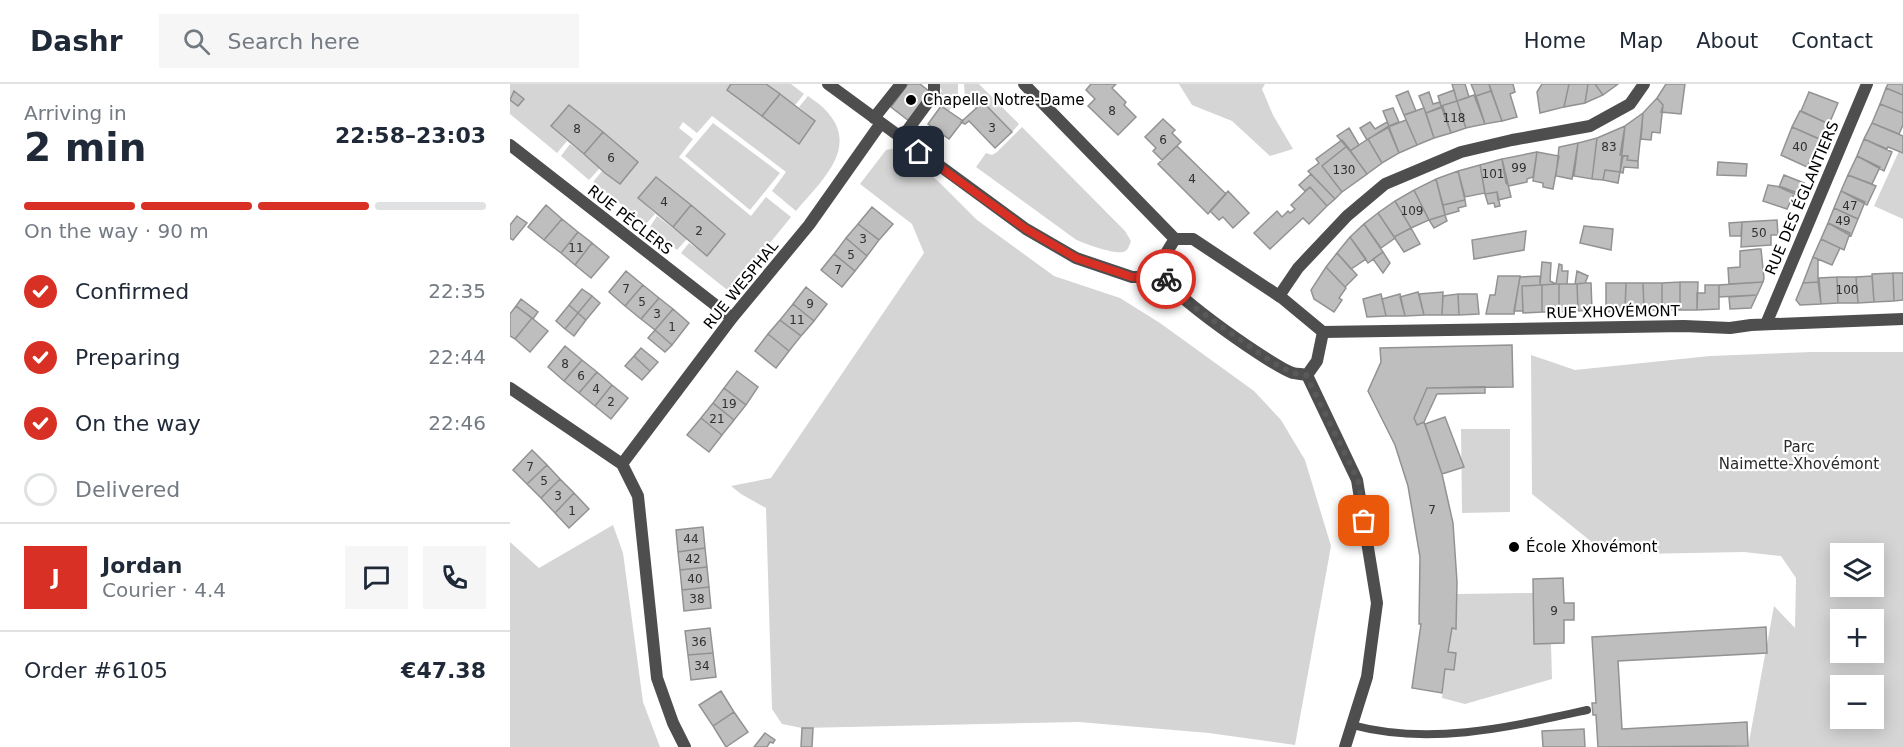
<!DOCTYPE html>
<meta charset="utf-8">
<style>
body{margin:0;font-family:"DejaVu Sans",sans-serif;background:#f6f6f7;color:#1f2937;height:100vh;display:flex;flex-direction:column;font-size:22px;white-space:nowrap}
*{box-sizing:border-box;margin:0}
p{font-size:20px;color:#747a83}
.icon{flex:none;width:33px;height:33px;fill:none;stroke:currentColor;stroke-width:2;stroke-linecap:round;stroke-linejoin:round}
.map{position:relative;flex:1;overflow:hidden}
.details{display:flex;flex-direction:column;background:#fff;width:510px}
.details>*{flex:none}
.fabs{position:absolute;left:1320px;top:459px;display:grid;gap:12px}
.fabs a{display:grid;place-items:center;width:54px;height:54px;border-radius:0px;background:#fff;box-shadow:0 3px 15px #0003;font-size:30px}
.pin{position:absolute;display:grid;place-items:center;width:51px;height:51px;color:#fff;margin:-26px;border-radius:12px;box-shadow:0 3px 9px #0006}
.courier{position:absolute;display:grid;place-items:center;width:60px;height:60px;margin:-30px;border:4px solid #d93025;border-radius:50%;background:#fff;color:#222;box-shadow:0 2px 8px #0007}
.overview em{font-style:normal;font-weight:600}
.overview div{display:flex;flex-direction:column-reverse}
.overview{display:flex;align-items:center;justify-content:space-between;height:102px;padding:0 24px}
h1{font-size:39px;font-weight:600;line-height:45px}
.bar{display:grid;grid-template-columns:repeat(4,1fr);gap:9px 6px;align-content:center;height:72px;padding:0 24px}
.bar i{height:8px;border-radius:4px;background:#e0e1e3}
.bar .on{background:#d93025}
.bar p{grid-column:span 4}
.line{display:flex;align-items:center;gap:15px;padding:0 24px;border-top:2px solid #e0e1e3}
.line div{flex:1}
.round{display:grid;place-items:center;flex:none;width:63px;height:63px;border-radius:0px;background:#f6f6f7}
ol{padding:0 24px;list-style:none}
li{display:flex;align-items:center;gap:18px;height:66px}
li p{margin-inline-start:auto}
li .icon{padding:6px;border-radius:50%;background:#d93025;color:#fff;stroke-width:4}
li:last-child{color:#747a83}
li i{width:33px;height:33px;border:3px solid #e0e1e3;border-radius:50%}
header{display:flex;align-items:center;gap:36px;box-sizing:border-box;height:84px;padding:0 30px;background:#fff;border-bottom:2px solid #e0e1e3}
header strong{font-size:28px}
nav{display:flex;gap:33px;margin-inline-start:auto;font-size:21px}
.search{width:420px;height:54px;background:#f6f6f7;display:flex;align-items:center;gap:15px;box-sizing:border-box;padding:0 21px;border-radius:0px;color:#747a83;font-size:22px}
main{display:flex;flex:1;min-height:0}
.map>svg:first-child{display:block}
.green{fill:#d5d5d5;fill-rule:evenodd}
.building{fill:#bebebe;stroke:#929292;stroke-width:1.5}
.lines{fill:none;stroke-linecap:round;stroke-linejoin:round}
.service{stroke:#4e4e4e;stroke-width:8}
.minor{stroke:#4e4e4e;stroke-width:12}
.tertiary{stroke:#4e4e4e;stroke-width:12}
.done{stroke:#595959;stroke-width:6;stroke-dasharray:0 10.8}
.route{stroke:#d93025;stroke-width:8}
.poi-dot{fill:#000;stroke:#fff;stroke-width:2}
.labels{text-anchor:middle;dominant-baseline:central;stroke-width:4.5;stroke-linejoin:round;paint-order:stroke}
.number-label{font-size:12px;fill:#303030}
.poi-label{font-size:15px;fill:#000;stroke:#fff;text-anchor:start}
.street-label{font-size:15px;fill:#000;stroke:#fff}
.park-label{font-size:15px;fill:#2c2c2c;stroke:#fff}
</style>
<header>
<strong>Dashr</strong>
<div class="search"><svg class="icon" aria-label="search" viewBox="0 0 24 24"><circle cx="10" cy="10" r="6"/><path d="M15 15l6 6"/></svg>Search here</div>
<nav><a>Home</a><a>Map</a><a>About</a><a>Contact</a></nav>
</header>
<main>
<section class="details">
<div class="overview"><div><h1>2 min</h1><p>Arriving in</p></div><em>22:58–23:03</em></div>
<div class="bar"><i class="on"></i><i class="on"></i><i class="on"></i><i></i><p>On the way · 90 m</p></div>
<ol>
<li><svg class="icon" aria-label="check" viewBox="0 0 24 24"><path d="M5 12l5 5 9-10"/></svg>Confirmed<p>22:35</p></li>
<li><svg class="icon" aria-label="check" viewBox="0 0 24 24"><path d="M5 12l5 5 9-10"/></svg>Preparing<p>22:44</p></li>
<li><svg class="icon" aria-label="check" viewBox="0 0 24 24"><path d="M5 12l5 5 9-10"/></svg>On the way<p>22:46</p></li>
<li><i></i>Delivered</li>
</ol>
<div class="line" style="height:108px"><b class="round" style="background:#d93025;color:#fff">J</b><div><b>Jordan</b><p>Courier · 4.4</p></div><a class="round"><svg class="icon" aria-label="chat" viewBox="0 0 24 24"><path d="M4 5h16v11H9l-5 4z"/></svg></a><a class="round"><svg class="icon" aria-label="phone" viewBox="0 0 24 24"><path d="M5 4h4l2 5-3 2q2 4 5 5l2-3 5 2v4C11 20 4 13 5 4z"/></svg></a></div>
<div class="line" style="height:78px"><div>Order #6105</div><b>€47.38</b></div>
</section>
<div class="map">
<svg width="1393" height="663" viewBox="0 0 1393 663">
<rect width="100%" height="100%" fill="#fff"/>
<path class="green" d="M0,0h221l68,59 16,-22 -16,-14 9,-11c7,5 16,11 21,18 30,36 -11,70 -33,97l-24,-20 14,-19 -74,-56 -15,17 -14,-11 -4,6 14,11 -14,18 72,59 15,-19 25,20 -55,68 -4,4h-6l-45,-36 8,-10 18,12 18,-21 -69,-57 -18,21 17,16 -9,10 -53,-42 9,-11 3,2 33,-11 -69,-57 -18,21 16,15 -10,12 -47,-39z
M256,0h25l13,10 -8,10 -3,1z
M428,0h20v13l-9,14 -16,-9 9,-11z
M454,0h15l40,40 -7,8 -28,-30 -8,7 -11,-12z
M669,0h86l-3,5 11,26 20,34 -23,7 -38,-35 -40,-16z
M203,39l67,50 -30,37 -65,-54z
M512,43l103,104 6,10c-2,5 -3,10 -8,11 -11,2 -38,-8 -48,-13l-99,-72 10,-14 6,2 5,-3z
M60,60l29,22v3l-10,11 -28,-24z
M387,64l41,33 39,39 77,56 66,22 40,25 94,68 27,29 24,40 26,86 -36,199 -86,-12 -130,-11 -277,6 -20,-4 -10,-15 -6,-201 -25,-14 -10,-8 40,-8 153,-225 -12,-29 -52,-40 26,-34z
M1389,67l4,2v66l-29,-13z
M147,132l29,22v2l-9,10 -27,-23z
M1302,268h91v395h-155l26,-141 21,22 1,-50 -15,-22 -37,-4 -106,2 -45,-11 -61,-49 -1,-139 44,15 135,-14zM1330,470h34v32h-34zM1330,536h34v32h-34zM1330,602h34v32h-34z
M951,345h49v83l-48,1z
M103,441l10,28 20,149 17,45h-150v-205l29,26z
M1023,509l2,51h16l1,35 -87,25 -23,-6 3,-29 9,1 2,-17 -8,-1 4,-24 4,1 1,-35z"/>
<path class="building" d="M221,0h35l14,10 -18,22 -35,-26z
M398,0h12l10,8 -21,29 -18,-14z
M581,0h25l-4,4 14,14 -2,3 12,12 -18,18 -30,-29 7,-7 -9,-9z
M942,0h13l4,13 -12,4z
M961,0h18l2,7 -15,5z
M979,0h24l2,8 -5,2 7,23 -15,4z
M1032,0h27l-5,23 -24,6 -3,-21z
M1059,0h19l-3,19 -21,4z
M1078,0h7l8,11 -18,8z
M1085,0h23l-15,11z
M1156,0h19l-4,30 -20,-2 2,-7 -6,-7z
M1378,0h15v11l-17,-7z
M1376,4l17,7v18l-23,-9z
M944,6l3,11 -16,5 -3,-10z
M4,7l10,8 -6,7 -8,-6z
M898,7l8,20 -12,4 -8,-19z
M981,7l11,30 -17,3 -9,-28z
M919,8l4,12 7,-2 1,5 -15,6 -7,-17z
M1299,8l29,11 -9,21 -28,-13z
M270,10l35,27 -16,23 -37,-28z
M964,11l11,29 -19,4 -9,-27z
M1147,14l6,7 -3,28 -8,-1 -1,8 -10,-1 2,-26z
M947,17l9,27 -15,5 -10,-27z
M473,18l29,30 -17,16 -26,-27 -4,3 -4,-2z
M1370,20l23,9v12l-4,9 -27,-11z
M59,21l34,27 -19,22 -33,-28z
M431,22l22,15 -14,18 -21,-15z
M933,23l8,26 -17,5 -8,-25z
M883,24l6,14 -10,4 -6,-15z
M914,24l10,30 -17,7 -13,-30z
M1290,27l29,13 -7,16 -30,-13z
M1133,29l-5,48 -11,-1 1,-4 -8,-1 5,-29z
M653,35l12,11 -3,3 9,9 -19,18 -9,-9 3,-3 -11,-11z
M896,36l11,25 -18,8 -11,-26z
M860,38l5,7 12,-7 2,4 -22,14 -7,-12z
M1362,39l31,13v17l-15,-6 -1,2 -23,-10z
M1115,42l-5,46 -15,-2 -2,10 -11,-1 5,-41z
M879,43l10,26 -17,10 -14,-24z
M1282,43l27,12 -12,28 -26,-12z
M839,44l10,17 -9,6 -13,-15z
M93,48l35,30 -18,22 -15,-11 -21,-19z
M1087,54l-5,41 -18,-3 4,-33z
M858,55l14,24 -15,11 -17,-23z
M1354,55l28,13 -8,19 -27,-15z
M832,56l5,6 -25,20 20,26 -7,7 -27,-28 11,-8 -3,-4z
M1068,59l-6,36 -16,-3 3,-29z
M667,62l49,48 -18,20 -50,-50z
M837,62l20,28 -25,18 -20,-26z
M1027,68l22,4 -6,33 -10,-2v-4l-10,-2z
M1027,68l-4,25 -6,2v3l-18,4 -3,-3 -4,-24z
M1113,72h5l-1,4 11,1v7l-14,-1 -1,6 -3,-1z
M1347,72l23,11 -8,17 -24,-9z
M992,75l9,38 -13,3 -1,-8 -12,2 -5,-29z
M1208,78l29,2 -1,12 -29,-1z
M970,81l5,28 -20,4 -7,-26z
M1095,86l15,2 -2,11 -15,-3z
M948,87l7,29 -22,5 -7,-26z
M801,90l24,25 -8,7 -17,-19 -5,4 -6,-6z
M1274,91l20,8 -5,13 -20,-9z
M1338,91l28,11 -9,19 -26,-14z
M146,93l35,28 -18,22 -35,-29z
M926,95l9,36 -16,5 -15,-30z
M1258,101l14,2 13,5 -8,17 -24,-8z
M800,103l17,19 -18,18 -6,-6 -33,31 -16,-16 23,-22 5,6 6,-6 2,2 5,-4 -4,-4z
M904,106l15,30 -18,8 -16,-27z
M718,107l21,22 -16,15 -10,-11 -4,3 -9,-9z
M1331,107l24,11 -7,17 -24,-11z
M987,108l3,14 -5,1 -1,-4 -6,1 -3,-10z
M955,116l1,6 -8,2 1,3 -14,4 -2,-10z
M885,117l16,27 -17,9 -16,-24z
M36,121l16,14 -18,21 -16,-13z
M181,121l34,29 -18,22 -34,-29z
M362,123l21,17 -14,16 -21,-16z
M1324,124l24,11 -7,17 -23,-13z
M868,129l17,25 -14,10 -17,-24z
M935,131l2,6 -13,7 -5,-8z
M7,132l10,7 -14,17 -3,-2v-13z
M52,135l16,13 -17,21 -17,-13z
M1267,136l1,15h-7v10l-30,2 1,-25z
M1232,138l-1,14h-11l-1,-13z
M1318,139l22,10 -6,17 -23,-11z
M348,140l21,16 -12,16 -21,-18z
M854,140l19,28 -15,11 -18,-26z
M1074,142l29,3 -2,21 -31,-7z
M901,144l9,16 -16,8 -10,-15z
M1016,147l-2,19 -50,9 -2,-19z
M68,148l14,11 -17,22 -14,-12z
M840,153l16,22 -15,10 -14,-16z
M336,154l21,18 -12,15 -21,-17z
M1311,155l19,9 -8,17 -19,-8z
M82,159l17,14 -18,21 -16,-13z
M1248,165h3l3,29 -1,4 -34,2 -1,-16 12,-1v-16z
M873,168l7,11 -7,10 -10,-14z
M827,169l20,22 -12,12 -19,-20z
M324,170l21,17 -13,16 -21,-17z
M1303,173l5,2v23l-15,1z
M1032,178l9,1 -1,18 6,3 -16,1z
M1049,180l3,1v6h6l-1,13h-11z
M816,183l20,21 -7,10 3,2 -8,12 -20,-13 -3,-9z
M116,187l17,14 -18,21 -16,-14z
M1067,187l11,5 -3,7 -10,1z
M1383,189h10v27l-9,1z
M1383,189l1,28 -20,1 -2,-28z
M988,192h22l-6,38h-28l4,-19h5z
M1030,192v9l-18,1 1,25h-9l6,-34z
M1362,192l2,26 -16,1 -2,-26z
M1327,193h19l2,26h-20z
M1327,193l1,26 -17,1 -2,-26z
M1170,198h18l-1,28h-17z
M1170,198v28h-18v-27z
M1253,198l-6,13 -38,2v-12z
M1308,198l3,22 -21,1 -4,-5 7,-17z
M1075,199h6l1,27 -14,1 -1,-27z
M1096,199h20l-1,27 -19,2z
M1116,199h17l1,27h-19z
M1133,199h19v27h-18z
M1046,200h3v28h-17v-27z
M1049,200h18l1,27 -19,1z
M133,201l16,13 -18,21 -16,-13z
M1030,201h2v27l-19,1 -1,-27z
M1195,201h14v24l-22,1v-17h8z
M296,203l21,17 -13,17 -21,-17z
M72,205l10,7 -14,17 -9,-8z
M908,208l6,23 -19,1 -5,-19z
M933,208l-1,23h-18l-5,-21z
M871,210l5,22 -19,1 -4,-18z
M890,210l5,22h-19l-4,-17z
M948,210h19l2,20 -20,1z
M948,210l1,21h-17l1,-19z
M1247,211l-6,13 -21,1 -1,-12z
M82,212l8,7 -14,17 -8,-7z
M149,214l14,11 -18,21 -14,-11z
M11,215l17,13 -5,7 -17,-13z
M283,220l21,17 -13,15 -21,-16z
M59,221l9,8 -13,16 -9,-8z
M6,222l16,12 -17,21 -5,-3v-22z
M163,225l16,14 -17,22 -17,-15z
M68,229l8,7 -12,16 -9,-7z
M22,234l16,13 -18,21 -15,-13z
M270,236l21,16 -12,15 -21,-17z
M145,246l17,15 -7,7 -17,-14z
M258,250l21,17 -13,17 -21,-17z
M1002,261l1,42 -86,1 -13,30 3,7 7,-3 18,52 11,49 4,59 -1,47 -4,-1 -4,24 8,1 -2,17 -9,-1 -3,24 -30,-5 9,-64h-2l1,-67 -12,-71 -13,-41 -27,-54 13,-29 -1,-14z
M55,262l17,14 -18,21 -16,-14z
M131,264l17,14 -8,9 -16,-15z
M124,272l16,15 -8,9 -17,-14z
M72,276l15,12 -18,21 -15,-12z
M227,287l21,16 -12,18 -22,-17z
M87,288l15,13 -17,21 -16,-13z
M102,301l16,13 -17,21 -16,-13z
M975,303v6l-48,1 -13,28 -7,3 -3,-7 13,-30z
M214,304l22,17 -12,15 -21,-17z
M203,319l21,17 -12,15 -21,-17z
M935,333l19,50 -22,7 -17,-50z
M191,334l21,17 -13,17 -22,-17z
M22,366l15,15 -20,19 -14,-14z
M37,381l13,14 -19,19 -14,-14z
M50,395l14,14 -19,20 -14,-15z
M64,409l15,16 -20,19 -14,-15z
M193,443l2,21 -27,4 -2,-22z
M195,464l2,19 -27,3 -2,-18z
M197,483l2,20 -27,3 -2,-20z
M1053,494l1,25h10v17h-10v23l-30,1 -1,-65z
M199,503l2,21 -27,3 -2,-21z
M1256,543l1,26 -149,8 4,68 125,-7 1,24 -150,1 -2,-32h-3l-1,-12h4l-4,-66z
M200,544l3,25 -25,2 -3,-24z
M203,569l3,24 -25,3 -3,-25z
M211,607l13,21 -21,14 -14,-21z
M224,628l14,20 -22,15 -13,-21z
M292,644h11l-1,19h-11z
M1074,645l1,18h-42l-1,-16z
M255,649l10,7 -2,3 -3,-1 -3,5h-13z"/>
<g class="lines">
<path class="service" d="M842,641c78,21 158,2 235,-15"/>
<path class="minor" d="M318,0l198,145 50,29 56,19h32
M364,34l27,-34
M391,55l33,-45v-10
M0,61l222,173
M769,212l19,-28 49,-52 38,-32 76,-32 51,-12 78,-14 40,-22 14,-20
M1256,240l101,-240
M813,248l361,-6 46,2 21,-3 152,-6
M0,304l112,76 16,32 19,182 16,45 12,24
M112,380l110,-146 77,-93 72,-102"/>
<path class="tertiary" d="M514,0l151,155
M665,155h18l89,59 41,34 -6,29 -10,14c-5,-1 -10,-1 -14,-2 -21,-7 -122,-78 -129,-96 -6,-15 4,-27 11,-38z
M797,291l50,105 20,123 -10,74 -22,70"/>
</g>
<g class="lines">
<path class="done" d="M656,195l14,18 92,65 20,11 14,2 52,105 6,41"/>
<path class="route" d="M409,68l107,77 50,29 56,19h32l2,2"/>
</g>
<g class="poi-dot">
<circle cx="401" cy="16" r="6"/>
<circle cx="1004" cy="463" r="6"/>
</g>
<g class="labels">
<g class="number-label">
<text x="602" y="27">8</text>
<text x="944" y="34">118</text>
<text x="482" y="44">3</text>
<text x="67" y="45">8</text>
<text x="653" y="56">6</text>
<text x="1099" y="63">83</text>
<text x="1290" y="63">40</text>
<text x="101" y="74">6</text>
<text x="1009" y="84">99</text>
<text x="834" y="86">130</text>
<text x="983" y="90">101</text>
<text x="682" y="95">4</text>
<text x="154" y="118">4</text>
<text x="1340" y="122">47</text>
<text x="902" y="127">109</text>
<text x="1333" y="137">49</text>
<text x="189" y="147">2</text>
<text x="1249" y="149">50</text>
<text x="353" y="155">3</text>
<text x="66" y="164">11</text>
<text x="341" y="171">5</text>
<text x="328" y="186">7</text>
<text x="116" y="205">7</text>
<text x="1337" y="206">100</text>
<text x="132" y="218">5</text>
<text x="300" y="220">9</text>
<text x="147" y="230">3</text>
<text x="287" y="236">11</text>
<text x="162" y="243">1</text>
<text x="55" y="280">8</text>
<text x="71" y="292">6</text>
<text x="86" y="305">4</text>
<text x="101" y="318">2</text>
<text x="219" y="320">19</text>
<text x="207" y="335">21</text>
<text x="20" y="383">7</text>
<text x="34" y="397">5</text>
<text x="48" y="412">3</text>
<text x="922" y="426">7</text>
<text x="62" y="427">1</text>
<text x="181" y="455">44</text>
<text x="183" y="475">42</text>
<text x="185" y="495">40</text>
<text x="187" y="515">38</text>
<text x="1044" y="527">9</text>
<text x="189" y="558">36</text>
<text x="192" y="582">34</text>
</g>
<g class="poi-label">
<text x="413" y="16">Chapelle Notre-Dame</text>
<text x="1016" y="463">École Xhovémont</text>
</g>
<g class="street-label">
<text transform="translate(1292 114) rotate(-67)">RUE DES ÉGLANTIERS</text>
<text transform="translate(120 136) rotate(38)">RUE PÉCLERS</text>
<text transform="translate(231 201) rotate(-51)">RUE WESPHAL</text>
<text transform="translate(1103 228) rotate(-1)">RUE XHOVÉMONT</text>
</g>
<g class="park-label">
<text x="1289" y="363">Parc<tspan x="1289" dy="17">Naimette-Xhovémont</tspan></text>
</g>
</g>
</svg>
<div class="fabs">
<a><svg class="icon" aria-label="layers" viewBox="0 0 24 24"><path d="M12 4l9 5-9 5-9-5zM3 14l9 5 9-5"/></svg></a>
<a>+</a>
<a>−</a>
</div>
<div class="pin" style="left:854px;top:437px;background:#ea580c"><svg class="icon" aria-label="bag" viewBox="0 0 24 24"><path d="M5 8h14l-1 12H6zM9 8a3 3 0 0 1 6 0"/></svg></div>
<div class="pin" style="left:409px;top:68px;background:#1f2937"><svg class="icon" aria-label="home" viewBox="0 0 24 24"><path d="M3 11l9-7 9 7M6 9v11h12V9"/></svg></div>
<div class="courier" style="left:656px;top:195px"><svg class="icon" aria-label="bike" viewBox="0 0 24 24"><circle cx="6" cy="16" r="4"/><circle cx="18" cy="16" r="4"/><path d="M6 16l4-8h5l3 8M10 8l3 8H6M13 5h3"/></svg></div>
</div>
</main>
